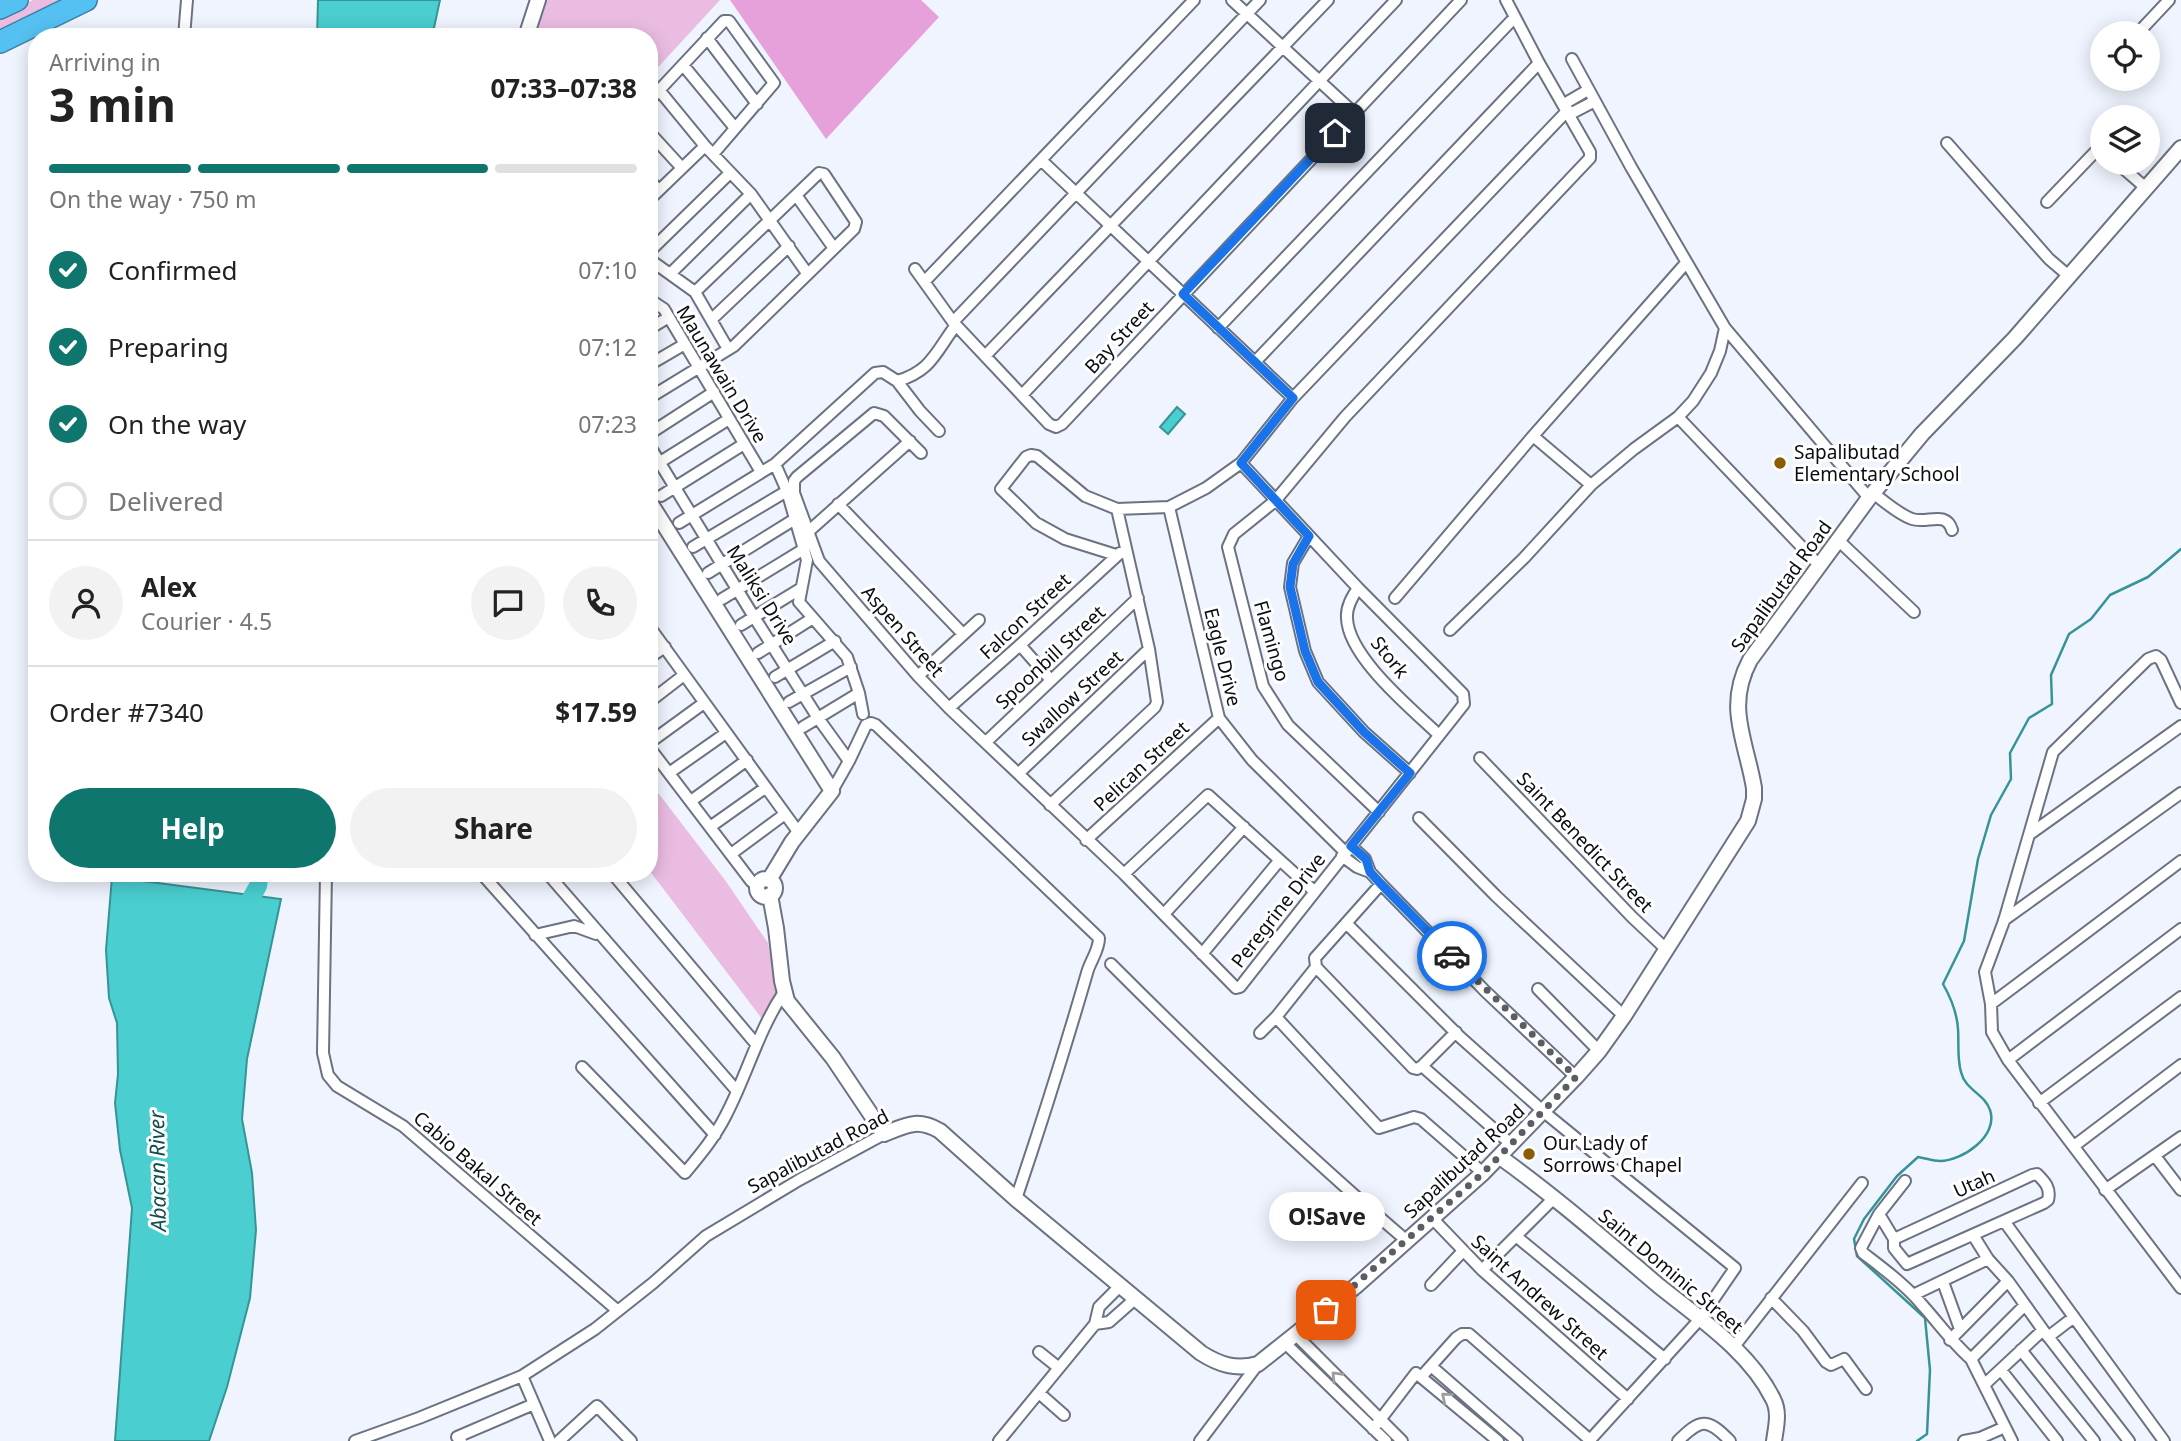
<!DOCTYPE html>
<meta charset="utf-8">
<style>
body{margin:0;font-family:"Noto Sans",sans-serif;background:#f2f2f2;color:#222;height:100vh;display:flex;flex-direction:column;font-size:26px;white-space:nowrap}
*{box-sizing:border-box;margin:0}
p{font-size:23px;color:#767676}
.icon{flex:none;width:38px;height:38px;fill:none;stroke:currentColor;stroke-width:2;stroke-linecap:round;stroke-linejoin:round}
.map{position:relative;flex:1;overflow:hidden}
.side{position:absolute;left:28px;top:28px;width:630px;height:854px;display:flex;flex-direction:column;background:#fff;border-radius:28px;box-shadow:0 4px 18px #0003}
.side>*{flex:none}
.tools{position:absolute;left:2090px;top:21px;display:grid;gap:14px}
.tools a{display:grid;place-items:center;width:70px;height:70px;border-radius:50%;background:#fff;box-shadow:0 4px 18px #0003;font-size:35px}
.pin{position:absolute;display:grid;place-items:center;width:60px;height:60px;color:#fff;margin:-30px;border-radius:14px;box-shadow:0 4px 10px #0006}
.courier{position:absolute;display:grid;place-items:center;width:70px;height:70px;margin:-35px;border:5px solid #1a73e8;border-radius:50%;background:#fff;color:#222;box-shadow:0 2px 9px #0007}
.bubble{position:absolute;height:49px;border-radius:24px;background:#fff;box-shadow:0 4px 18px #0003;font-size:23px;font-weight:700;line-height:49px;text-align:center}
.overview em{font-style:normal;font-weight:700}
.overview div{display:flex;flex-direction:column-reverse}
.overview{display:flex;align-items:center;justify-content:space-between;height:119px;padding:0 21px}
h1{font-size:46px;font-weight:700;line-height:52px}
.bar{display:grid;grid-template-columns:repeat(4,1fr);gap:10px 7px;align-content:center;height:84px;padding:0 21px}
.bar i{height:9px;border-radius:5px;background:#e0e0e0}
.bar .on{background:#0f766e}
.bar p{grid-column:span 4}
.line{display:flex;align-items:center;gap:18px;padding:0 21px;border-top:2px solid #e0e0e0}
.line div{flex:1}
.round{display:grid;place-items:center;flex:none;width:74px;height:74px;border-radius:37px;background:#f2f2f2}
ol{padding:0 21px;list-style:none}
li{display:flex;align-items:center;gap:21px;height:77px}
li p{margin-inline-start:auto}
li .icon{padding:7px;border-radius:50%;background:#0f766e;color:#fff;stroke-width:4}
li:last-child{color:#767676}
li i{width:38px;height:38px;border:4px solid #e0e0e0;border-radius:50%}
.action{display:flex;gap:14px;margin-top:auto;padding:14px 21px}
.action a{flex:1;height:80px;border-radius:42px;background:#0f766e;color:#fff;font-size:28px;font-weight:700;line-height:80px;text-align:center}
.action a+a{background:#f2f2f2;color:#222}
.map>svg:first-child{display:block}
.green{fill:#ebbce2}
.forest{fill:#e6a0da}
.water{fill:#4aced0;stroke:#369497;stroke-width:2}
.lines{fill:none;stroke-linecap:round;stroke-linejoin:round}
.stream{stroke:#369497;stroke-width:2.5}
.river{stroke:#4aced0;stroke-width:18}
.minor-casing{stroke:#6b7280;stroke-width:14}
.tertiary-casing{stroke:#6b7280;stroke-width:18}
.motorway-casing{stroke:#3a82a3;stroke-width:24}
.minor{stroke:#fff;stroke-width:10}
.tertiary{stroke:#fff;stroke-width:14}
.motorway{stroke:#55c1f2;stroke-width:21}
.oneway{stroke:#9d9ea0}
.done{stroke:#5a5d64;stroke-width:7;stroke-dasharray:0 12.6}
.route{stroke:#1a73e8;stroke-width:9}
.poi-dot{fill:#8b5c01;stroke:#fff;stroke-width:2.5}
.labels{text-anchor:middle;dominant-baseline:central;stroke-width:6;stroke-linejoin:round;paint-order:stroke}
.street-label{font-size:19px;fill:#090c11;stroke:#fff}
.poi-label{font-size:19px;fill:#090c11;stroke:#fff;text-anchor:start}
.water-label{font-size:21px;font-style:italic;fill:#144d4e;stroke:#fff}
</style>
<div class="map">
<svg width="2181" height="1441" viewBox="0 0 2181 1441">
<rect width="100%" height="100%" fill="#eff4fe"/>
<path class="green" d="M33,0h38l-71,36v-20z
M546,0h174l-71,77v-40h-116z
M649,781l76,99 43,63 9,49 -14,28 -114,-150z"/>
<path class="forest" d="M730,0h191l18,17 -113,122z"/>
<path class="water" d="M318,0h122l-8,37h-115z
M1177,407l8,7 -17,20 -8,-7z
M112,877l169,22 -34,160 -5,60 10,54 4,57 -6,68 -23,89 -18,54h-94l17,-233 -12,-58 -5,-47 3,-29 -1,-51 -8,-25 -3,-48z"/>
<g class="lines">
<path class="stream" d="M1917,1441l10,-7 3,-64 -5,-52 -68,-62 -3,-17 10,-20 33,-43 21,-19c7,1 15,4 22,4 22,0 59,-25 50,-51 -5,-16 -25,-20 -29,-38 -4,-14 -2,-28 -3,-43 -1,-16 -7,-31 -15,-45l21,-43 14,-82 13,-44 20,-36 -1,-26 19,-35 23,-14 -1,-29 18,-41 22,-15 19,-24 38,-18 33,-28"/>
<path class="river" d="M242,914l16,-28 2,-13"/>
<g class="minor-casing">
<path id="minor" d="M1232,0l122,113
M2138,33l31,-33
M184,37l3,-37
M707,38l50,66
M1572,59l59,108 94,161 144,170
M683,65l52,63
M659,90l46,56 46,48 56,79
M649,101l75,-80h5l45,62 -60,70
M1564,104l24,-14
M1570,114l25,-13
M649,132l33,36
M1947,143l102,116 21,18
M1041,160l252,238
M2117,163l29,25
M649,180l10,10
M796,195l37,52
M649,200l56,-54
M2047,202l49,-51h6
M649,252l81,-79
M649,259l46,33 33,57
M915,269l38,53 96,102 7,3 6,-3 399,-424
M670,274l81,-80
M925,281l269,-281
M649,299l15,10 97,163
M712,319l77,-73
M953,322l307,-322
M1218,328l297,-311
M649,329l20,-12
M986,355l342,-355
M1255,362l284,-299
M649,365l36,-21
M897,381l23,30 19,20
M1023,394l373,-394
M649,398l85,-52 120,-117 2,-7 -32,-48 -5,-1 -124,119
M1678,417l141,148
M649,434l65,-42
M1533,436l58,49
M649,445l105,172 64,101 31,43
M921,453l-37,-37 -10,-3 -77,64 -3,4v12l25,68 99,115 31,32 175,166 112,114 4,-1c74,-95 149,-188 224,-283l-1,-10 -105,-106 -117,-125
M775,464l12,27 20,69 -8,42 48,55 12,36 4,21
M649,469l80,-50
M1873,493c12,9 25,21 39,26 15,5 34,-9 40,11
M661,496l83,-52
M838,504l125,130
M1169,507l50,211 33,42 93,92
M679,523l96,-59 100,-91 8,-1 14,9c35,-10 39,-30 59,-56
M809,531l101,-90
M1309,536l-16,27 -3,24 15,64 13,31 46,50 46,41
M1838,540l76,72
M693,547l94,-56
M1116,555l-51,-16 -29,-16 -35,-34 25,-32 5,-2 6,1 48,40 32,13 52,-2 37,-19 35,-25 52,-65 275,-288
M708,573l87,-54
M1358,588c-6,9 -12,19 -11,30 1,39 65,91 92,117
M1395,598l138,-162 153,-173
M722,599l82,-50
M741,625l59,-36
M649,626l150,207
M1450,630l74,-72 67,-73 43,-36 44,-32 15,-16 18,-28 9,-22 5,-23
M1020,645l30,34
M758,653l55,-35
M649,658l16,-11
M918,676l61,-56
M775,677l60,-36
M649,702l35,-27
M789,702l62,-35
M2181,703l-20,-43 -5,-4 -8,3 -95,93 -49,169 -19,51 6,32 1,28 16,28 173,228
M949,708l71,-63 100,-92
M803,727l56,-34
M986,742l152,-144
M649,743l55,-40
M649,747l102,134 6,5
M1480,758l152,159 34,32
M669,773l57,-40
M1019,773l130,-124
M832,791l17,-30 17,-36 5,-2 5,2 223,213c0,13 -9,23 -12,35 -22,76 -46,152 -71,226
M691,801l56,-41
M1050,805l105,-98 2,-5 -8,-53 -32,-140
M1379,812l-91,-87 -25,-39 -35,-139 6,-13 41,-33 70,-84 245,-259v-6l-51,-89 -33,-63
M1419,818l77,78 128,120
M710,827l55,-39
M2030,834l151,-108
M1086,840l133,-122
M1351,846l14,13 5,13 11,12 39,40 65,67 91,86
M731,854l54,-40
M1342,856l15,11 13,5
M326,873l-3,180 5,22 9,11 66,40 215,185
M481,873l234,262
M547,873l189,217
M612,873l144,171
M1124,874l84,-79 106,96
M1381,884l-66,74 1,9 97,101 4,1 5,-3 34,-34
M1164,914l80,-87
M2004,920l177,-127
M1346,923l114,114 84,75 191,156 -35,51 -111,122
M535,935l39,-9 22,8
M1202,954l77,-93
M1111,964c96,96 193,189 296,277
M1316,967l-40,50 103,111 35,-11 7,2 62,54
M1538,989l61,62
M1991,1004l190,-143
M1260,1033l16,-16
M2008,1060l173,-131
M1422,1066l90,79
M582,1067l103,106c15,-18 30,-36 41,-58 21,-40 32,-84 58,-123
M2039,1103l142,-106
M2074,1146l107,-81
M2155,1156l26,34
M1905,1181l-26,33 -18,34 2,5c22,17 44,33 61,54 16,18 29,36 47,52
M2105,1190l76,-53
M1879,1214l15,25v9l13,16 137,-61 4,-3c3,-12 -3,-18 -11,-26l-5,1 -138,64
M1432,1218l50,52 146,129
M2004,1221l160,220
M1973,1235l15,24 20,22 35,49 86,111
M1517,1237l148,122
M1482,1270l72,-72
M1943,1282l17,47
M1431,1285l32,-34
M1913,1295l75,-36
M1771,1298l32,33 23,31 5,3 13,-6 22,30
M1095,1324l14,-2 26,-23
M1296,1335l106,106
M2048,1337l26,-20
M1950,1340l58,-59
M1286,1344l100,97
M1733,1348l129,-165
M2021,1350l73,91
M1039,1352l20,16
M1431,1366l86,75
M2001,1370l56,71
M522,1376l28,65
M1422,1376l34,-38 6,-4h7l121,106
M1984,1385l59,-55
M1039,1393l25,22
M1373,1429l43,-56 82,68
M355,1441l64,-23 103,-42 73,-47 58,-46 53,-47 93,-56 85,-46
M461,1441l-4,-4 77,-33
M559,1441l38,-35 34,35
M999,1441l96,-117 4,-17 21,-21
M1200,1441l58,-77
M1678,1441c22,-22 29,-24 52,0
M1964,1441l16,-3 25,-11
M2012,1441l-41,-82 54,-54"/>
</g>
<g class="tertiary-casing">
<path id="tertiary" d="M526,37l12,-37
M649,501l183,290 -40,51 -23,38
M757 888a9 9 0 1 1 18 0a9 9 0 1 1-18 0Z
M770,895l6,33 6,53 5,20 46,57 51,76c23,-9 33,-16 56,-3l76,68 185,154c19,12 35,17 57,11l98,-78 127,-113 93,-96 23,-26 25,-35 124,-195 6,-22v-11c-8,-48 -29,-81 -4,-128l119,-162 53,-64 93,-96 166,-190
M1500,1157c56,40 107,85 159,129 40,32 91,66 114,113 7,13 3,28 1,42"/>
</g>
<g class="motorway-casing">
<path id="motorway" d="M0,8l17,-8
M0,42l86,-42"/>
</g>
<use href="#minor" class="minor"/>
<use href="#tertiary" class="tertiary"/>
<use href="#motorway" class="motorway"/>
</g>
<defs><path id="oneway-chevron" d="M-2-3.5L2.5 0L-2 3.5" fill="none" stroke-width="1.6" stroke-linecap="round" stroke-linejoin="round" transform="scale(1.75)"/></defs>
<g class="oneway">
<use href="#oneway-chevron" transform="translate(1336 1376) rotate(-134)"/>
<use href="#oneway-chevron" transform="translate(1446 1397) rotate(-140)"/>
</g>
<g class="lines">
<path class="done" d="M1326,1310l157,-137 93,-96 -124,-121"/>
<path class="route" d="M1335,133l-152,161 110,104 -52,65 68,73 -16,28 -3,23 15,64 13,31 46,50 46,41 -59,73 15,13 4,13 11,12 71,72"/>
</g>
<g class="poi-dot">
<circle cx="1780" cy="463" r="7"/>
<circle cx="1529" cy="1154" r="7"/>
</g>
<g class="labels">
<g class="street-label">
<text transform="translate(1119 337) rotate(-47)">Bay Street</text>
<text transform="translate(722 374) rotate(59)">Maunawain Drive</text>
<text transform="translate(1781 586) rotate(-54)">Sapalibutad Road</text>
<text transform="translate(762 595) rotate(58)">Maliksi Drive</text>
<text transform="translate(1025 616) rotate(-43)">Falcon Street</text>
<text transform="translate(903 631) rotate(49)">Aspen Street</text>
<text transform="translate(1272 641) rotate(74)">Flamingo</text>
<text transform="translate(1050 657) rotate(-43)">Spoonbill Street</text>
<text transform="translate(1223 657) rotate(76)">Eagle Drive</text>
<text transform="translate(1390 657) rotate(51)">Stork</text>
<text transform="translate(1072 698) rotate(-43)">Swallow Street</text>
<text transform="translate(1141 766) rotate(-43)">Pelican Street</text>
<text transform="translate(1585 842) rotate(46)">Saint Benedict Street</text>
<text transform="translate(1278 910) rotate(-52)">Peregrine Drive</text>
<text transform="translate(818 1151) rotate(-28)">Sapalibutad Road</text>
<text transform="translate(1464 1161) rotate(-43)">Sapalibutad Road</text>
<text transform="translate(478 1168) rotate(41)">Cabio Bakal Street</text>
<text transform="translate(1974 1183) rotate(-24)">Utah</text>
<text transform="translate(1671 1271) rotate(40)">Saint Dominic Street</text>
<text transform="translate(1540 1297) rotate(42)">Saint Andrew Street</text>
</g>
<g class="poi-label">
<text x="1794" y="452">Sapalibutad<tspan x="1794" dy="22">Elementary School</tspan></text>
<text x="1543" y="1143">Our Lady of<tspan x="1543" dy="22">Sorrows Chapel</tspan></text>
</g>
<g class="water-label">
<text transform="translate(157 1171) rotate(-91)">Abacan River</text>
</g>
</g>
</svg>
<div class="tools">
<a><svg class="icon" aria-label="locate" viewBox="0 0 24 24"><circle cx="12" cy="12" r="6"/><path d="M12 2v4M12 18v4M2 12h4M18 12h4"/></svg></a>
<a><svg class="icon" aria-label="layers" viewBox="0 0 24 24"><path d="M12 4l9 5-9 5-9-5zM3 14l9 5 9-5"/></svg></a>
</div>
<div class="pin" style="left:1326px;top:1310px;background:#ea580c"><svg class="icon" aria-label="bag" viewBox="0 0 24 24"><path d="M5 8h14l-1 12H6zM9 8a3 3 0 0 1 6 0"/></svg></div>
<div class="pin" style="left:1335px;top:133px;background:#1f2937"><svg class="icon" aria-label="home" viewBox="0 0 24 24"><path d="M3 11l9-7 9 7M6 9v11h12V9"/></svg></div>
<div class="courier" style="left:1452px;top:956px"><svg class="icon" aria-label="car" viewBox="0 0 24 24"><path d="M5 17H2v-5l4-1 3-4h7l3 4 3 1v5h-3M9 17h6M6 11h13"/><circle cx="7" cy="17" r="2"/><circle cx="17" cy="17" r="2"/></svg></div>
<div class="bubble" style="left:1269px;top:1192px;width:116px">O!Save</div>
<section class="side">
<div class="overview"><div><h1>3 min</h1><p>Arriving in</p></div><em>07:33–07:38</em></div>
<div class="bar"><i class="on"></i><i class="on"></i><i class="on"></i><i></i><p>On the way · 750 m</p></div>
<ol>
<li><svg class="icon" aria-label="check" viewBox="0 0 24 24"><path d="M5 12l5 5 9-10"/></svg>Confirmed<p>07:10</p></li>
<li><svg class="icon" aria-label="check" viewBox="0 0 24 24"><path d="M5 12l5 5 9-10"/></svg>Preparing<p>07:12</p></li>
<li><svg class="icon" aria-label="check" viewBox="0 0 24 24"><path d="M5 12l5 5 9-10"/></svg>On the way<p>07:23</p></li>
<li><i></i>Delivered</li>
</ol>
<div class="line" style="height:126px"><a class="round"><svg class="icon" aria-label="person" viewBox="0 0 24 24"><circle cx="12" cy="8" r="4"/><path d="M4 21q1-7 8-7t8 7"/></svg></a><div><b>Alex</b><p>Courier · 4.5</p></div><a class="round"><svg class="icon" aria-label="chat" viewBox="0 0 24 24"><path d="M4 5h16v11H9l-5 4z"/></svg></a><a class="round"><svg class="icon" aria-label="phone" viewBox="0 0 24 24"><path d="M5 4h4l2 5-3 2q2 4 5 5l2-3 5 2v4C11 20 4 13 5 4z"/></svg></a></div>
<div class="line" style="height:91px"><div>Order #7340</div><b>$17.59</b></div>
<div class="action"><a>Help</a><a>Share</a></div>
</section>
</div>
